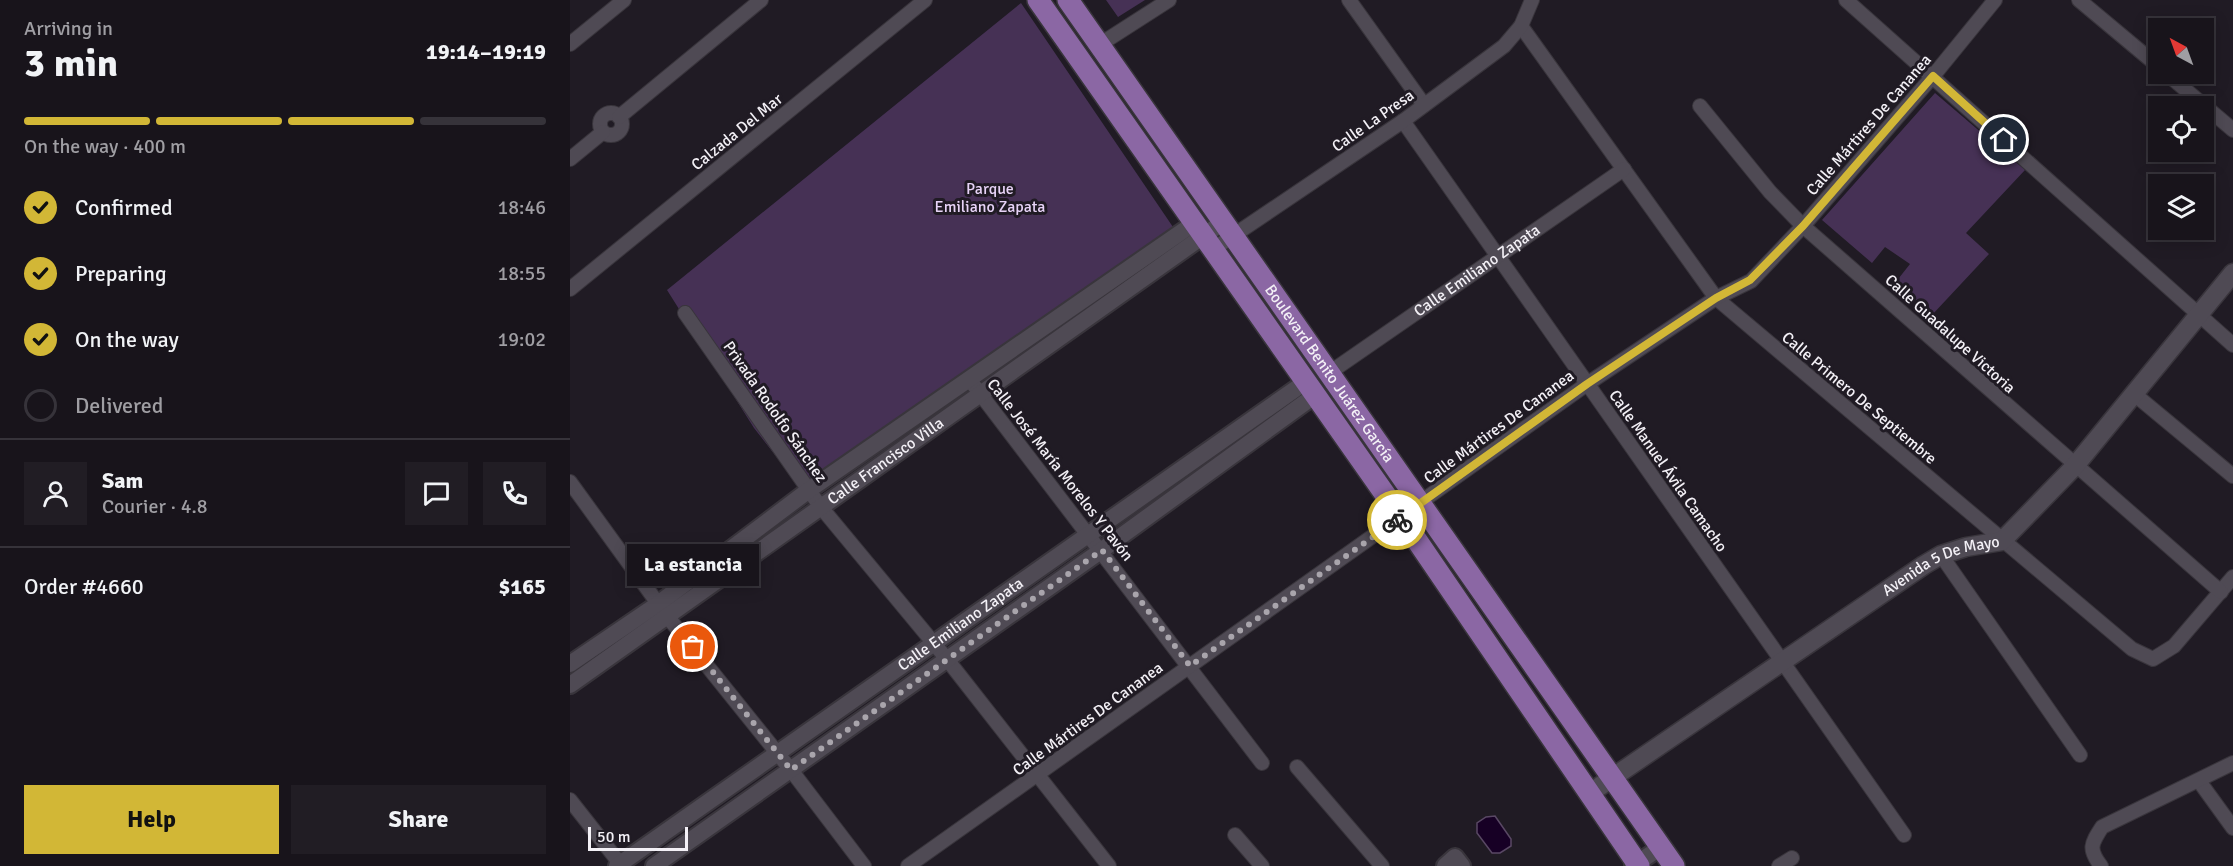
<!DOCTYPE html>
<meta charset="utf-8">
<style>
body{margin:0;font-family:Signika,sans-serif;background:#211d24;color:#f1f3f6;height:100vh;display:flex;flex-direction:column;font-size:22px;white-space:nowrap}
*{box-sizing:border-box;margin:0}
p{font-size:20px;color:#9f9ea3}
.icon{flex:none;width:33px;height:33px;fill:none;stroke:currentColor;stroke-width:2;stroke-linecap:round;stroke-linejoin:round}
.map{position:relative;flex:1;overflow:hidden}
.sheet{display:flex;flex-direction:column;background:#18141b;width:570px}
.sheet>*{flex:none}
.needle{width:39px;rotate:319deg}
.buttons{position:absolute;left:1578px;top:18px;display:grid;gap:12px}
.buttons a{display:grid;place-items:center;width:66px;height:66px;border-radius:0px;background:#18141b;box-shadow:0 3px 15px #0003,0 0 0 2px #36333a;font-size:30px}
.scale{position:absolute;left:18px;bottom:15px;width:100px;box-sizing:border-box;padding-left:6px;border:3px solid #f3f0f6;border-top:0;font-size:16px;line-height:21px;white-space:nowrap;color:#f3f0f6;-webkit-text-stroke:4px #201b24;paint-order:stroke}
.pin{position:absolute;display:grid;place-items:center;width:51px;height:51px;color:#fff;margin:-26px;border:3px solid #fff;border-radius:50%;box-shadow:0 2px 6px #0007}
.courier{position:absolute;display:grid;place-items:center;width:60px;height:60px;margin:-30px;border:4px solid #d2b736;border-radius:50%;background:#fff;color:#222;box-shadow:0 2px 8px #0007}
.bubble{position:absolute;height:42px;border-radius:0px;background:#18141b;box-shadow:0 3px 15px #0003,0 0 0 2px #36333a;font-size:20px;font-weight:800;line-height:42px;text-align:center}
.summary em{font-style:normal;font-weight:800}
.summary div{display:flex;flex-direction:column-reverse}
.summary{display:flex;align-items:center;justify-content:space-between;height:102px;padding:0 24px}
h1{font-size:39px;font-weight:800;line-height:45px}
.bar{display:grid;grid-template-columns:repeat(4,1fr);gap:9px 6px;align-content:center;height:72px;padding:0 24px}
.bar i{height:8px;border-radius:4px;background:#36333a}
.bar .active{background:#d2b736}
.bar p{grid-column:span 4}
.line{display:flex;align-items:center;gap:15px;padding:0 24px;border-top:2px solid #36333a}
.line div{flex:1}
.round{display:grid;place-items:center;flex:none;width:63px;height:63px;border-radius:0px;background:#211d24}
ol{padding:0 24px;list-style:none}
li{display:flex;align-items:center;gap:18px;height:66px}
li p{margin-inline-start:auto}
li .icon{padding:6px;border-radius:50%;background:#d2b736;color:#111;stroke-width:4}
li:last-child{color:#9f9ea3}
li i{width:33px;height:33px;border:3px solid #36333a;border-radius:50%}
.primary-button{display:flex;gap:12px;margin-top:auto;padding:12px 24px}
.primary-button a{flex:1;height:69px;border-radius:0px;background:#d2b736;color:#111;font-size:24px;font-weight:800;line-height:69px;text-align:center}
.primary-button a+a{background:#211d24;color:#f1f3f6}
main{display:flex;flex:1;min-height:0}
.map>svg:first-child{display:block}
.green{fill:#463155}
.water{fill:#170025;stroke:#594864;stroke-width:1.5}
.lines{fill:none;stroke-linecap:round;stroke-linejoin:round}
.minor-casing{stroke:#39353c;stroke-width:16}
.tertiary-casing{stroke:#39353c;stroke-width:20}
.secondary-casing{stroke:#39353c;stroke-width:21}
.primary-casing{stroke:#39353c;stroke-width:24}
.minor{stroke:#4f4a54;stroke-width:14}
.tertiary{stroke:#4f4a54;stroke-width:16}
.secondary{stroke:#4f4a54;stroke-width:18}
.primary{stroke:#8b67a4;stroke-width:21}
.done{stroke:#a9a5ac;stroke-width:6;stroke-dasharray:0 10.8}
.route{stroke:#d2b736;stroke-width:8}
.labels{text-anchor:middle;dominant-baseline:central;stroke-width:6;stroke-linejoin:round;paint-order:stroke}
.street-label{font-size:16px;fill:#f3f0f6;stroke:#201b24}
.park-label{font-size:16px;fill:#e7d3f7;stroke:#201b24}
</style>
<main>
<section class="sheet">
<div class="summary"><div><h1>3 min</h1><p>Arriving in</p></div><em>19:14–19:19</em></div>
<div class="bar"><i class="active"></i><i class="active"></i><i class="active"></i><i></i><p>On the way · 400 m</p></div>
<ol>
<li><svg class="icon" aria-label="check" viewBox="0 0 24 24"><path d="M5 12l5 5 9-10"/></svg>Confirmed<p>18:46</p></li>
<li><svg class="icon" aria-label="check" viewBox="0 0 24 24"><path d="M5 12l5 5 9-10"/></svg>Preparing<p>18:55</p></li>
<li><svg class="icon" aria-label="check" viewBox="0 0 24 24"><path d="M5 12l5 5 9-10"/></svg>On the way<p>19:02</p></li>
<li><i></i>Delivered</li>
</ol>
<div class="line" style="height:108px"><a class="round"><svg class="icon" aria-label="person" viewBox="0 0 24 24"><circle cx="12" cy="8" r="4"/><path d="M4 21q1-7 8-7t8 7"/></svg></a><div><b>Sam</b><p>Courier · 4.8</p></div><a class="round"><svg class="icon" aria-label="chat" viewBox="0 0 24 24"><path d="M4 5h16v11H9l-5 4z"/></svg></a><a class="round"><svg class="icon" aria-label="phone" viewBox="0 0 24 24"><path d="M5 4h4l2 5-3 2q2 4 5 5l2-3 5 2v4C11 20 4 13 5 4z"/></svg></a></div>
<div class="line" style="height:78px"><div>Order #4660</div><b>$165</b></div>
<div class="primary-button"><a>Help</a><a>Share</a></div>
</section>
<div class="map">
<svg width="1663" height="866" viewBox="0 0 1663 866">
<rect width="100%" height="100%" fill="#201b24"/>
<path class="green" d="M536,0h39l-27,17z
M451,3l154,227 -354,251 -24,2 -43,-55 -87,-138z
M1365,93l90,77 -59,63 23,21 -57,61 -37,-32 15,-19 -25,-17 -13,16 -50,-43z"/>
<path class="water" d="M925,816l16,23v7l-11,7h-8l-15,-20v-10l9,-6z"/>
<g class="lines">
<g class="minor-casing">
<g id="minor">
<path d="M779,0l75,105"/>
<path d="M1276,0l387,345"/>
<path d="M1509,0l79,66"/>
<path d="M951,26l195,272 416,351 21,10 21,-13 59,-69"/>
<path d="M0,44l54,-44"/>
<path d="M529,45l70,-45"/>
<path d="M1597,74l66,56"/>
<path d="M1130,106l70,86 33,34 418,366"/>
<circle cx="41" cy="124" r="11"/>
<path d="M49,117l142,-117"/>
<path d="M833,121l501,714"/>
<path d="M0,159l33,-27"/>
<path d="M642,250l191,-129 101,-75 17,-20 11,-26"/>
<path d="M0,289l355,-289"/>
<path d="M115,313l135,193 126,152 163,208"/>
<path id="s1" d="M759,373l295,-204"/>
<path d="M399,379l293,384"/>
<path d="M1563,393l100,83"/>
<path d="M0,482l97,134 124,154 73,96"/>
<path d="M1371,555l139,200"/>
<path d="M727,767l85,99"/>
<path d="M1629,781l34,47"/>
<path d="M0,800l52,66"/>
<path d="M665,835l27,31"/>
<path d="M338,866l679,-482 129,-86 35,-17 52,-55 130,-150 62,-76"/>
<path d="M1209,866l13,-8"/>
<path d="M1531,866c-13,-17 -10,-22 1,-39l131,-64"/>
</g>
</g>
<g class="tertiary-casing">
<g id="tertiary">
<path d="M0,664l88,-60 151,-114 384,-266"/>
<path id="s2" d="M0,685l653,-463"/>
<path id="s3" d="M47,866l687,-483"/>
<path d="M84,866l448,-316 212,-154"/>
<path d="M875,866l10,-9 7,9"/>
<path d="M1063,866l28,-19"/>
</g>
</g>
<g class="secondary-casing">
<g id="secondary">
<path id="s4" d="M1020,793l334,-228 17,-10 25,-8 36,-6 72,-74 159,-194"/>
</g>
</g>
<g class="primary-casing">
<g id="primary">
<path d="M468,0l363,517 238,349"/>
<path id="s5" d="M498,0l606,866"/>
</g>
</g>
<use href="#minor" class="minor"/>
<use href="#tertiary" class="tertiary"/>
<use href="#secondary" class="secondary"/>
<use href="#primary" class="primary"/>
</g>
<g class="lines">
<path class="done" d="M123,647l98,123 311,-220 88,116 207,-146"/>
<path class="route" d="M827,520l190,-136 129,-86 34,-18 53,-54 130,-150 71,64"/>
</g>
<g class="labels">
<g class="street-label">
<text transform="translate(803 121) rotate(-35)">Calle La Presa</text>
<text transform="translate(1299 125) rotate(-49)">Calle Mártires De Cananea</text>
<text transform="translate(167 132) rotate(-39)">Calzada Del Mar</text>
<text stroke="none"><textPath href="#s1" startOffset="180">Calle Emiliano Zapata</textPath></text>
<text transform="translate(1380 334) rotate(42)">Calle Guadalupe Victoria</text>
<text stroke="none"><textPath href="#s5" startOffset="456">Boulevard Benito Juárez García</textPath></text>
<text transform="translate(1289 398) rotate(40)">Calle Primero De Septiembre</text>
<text transform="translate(205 412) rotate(55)">Privada Rodolfo Sánchez</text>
<text transform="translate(929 427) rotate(-36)">Calle Mártires De Cananea</text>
<text stroke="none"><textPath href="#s2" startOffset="387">Calle Francisco Villa</textPath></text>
<text transform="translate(490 470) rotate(52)">Calle José María Morelos Y Pavón</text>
<text transform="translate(1098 471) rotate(55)">Calle Manuel Ávila Camacho</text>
<text stroke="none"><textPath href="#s4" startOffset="420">Avenida 5 De Mayo</textPath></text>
<text stroke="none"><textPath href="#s3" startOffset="420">Calle Emiliano Zapata</textPath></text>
<text transform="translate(518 719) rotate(-36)">Calle Mártires De Cananea</text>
</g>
<g class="park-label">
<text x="420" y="189">Parque<tspan x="420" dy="18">Emiliano Zapata</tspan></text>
</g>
</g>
</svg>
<div class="buttons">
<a><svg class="needle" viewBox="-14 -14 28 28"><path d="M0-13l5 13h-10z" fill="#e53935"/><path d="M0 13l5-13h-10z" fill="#9f9ea3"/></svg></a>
<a><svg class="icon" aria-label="locate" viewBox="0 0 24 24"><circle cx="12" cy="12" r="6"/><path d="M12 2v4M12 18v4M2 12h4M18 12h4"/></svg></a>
<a><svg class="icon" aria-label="layers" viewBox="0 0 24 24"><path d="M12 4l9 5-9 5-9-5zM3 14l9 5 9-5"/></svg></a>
</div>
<div class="scale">50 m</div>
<div class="pin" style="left:123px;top:647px;background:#ea580c"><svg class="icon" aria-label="bag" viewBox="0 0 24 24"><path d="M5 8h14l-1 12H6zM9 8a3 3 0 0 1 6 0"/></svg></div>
<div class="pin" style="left:1434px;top:140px;background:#1f2937"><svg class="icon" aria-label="home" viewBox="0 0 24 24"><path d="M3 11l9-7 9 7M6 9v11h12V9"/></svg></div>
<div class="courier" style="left:827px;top:520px"><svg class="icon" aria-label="bike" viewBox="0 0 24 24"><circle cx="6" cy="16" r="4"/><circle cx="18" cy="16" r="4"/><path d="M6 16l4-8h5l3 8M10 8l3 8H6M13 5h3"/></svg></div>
<div class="bubble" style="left:57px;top:544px;width:132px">La estancia</div>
</div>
</main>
